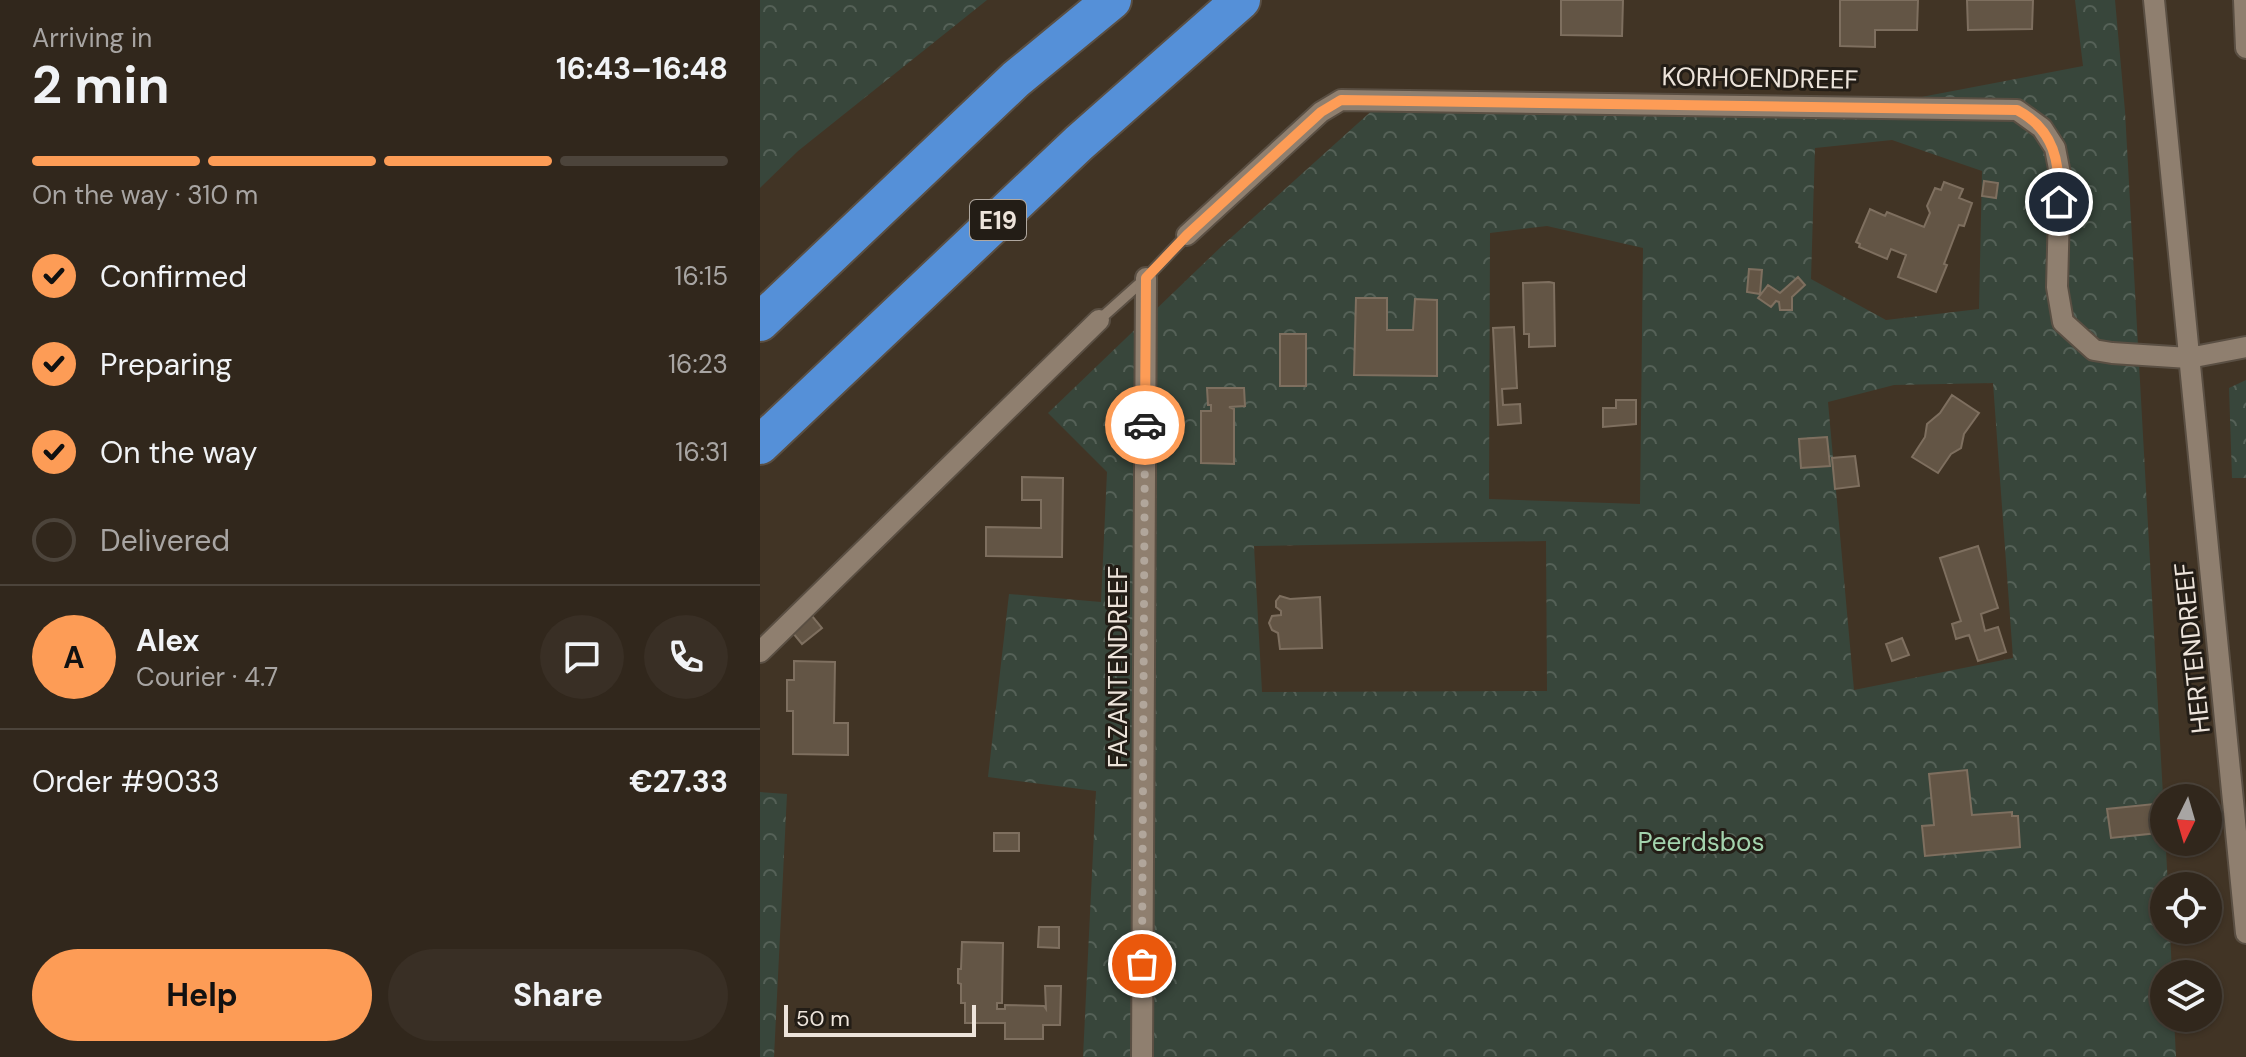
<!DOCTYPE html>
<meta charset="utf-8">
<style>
body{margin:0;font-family:"DM Sans",sans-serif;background:#392f25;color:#f1f3f6;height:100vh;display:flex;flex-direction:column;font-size:30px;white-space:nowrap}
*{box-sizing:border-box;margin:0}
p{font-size:26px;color:#a8a5a3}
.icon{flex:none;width:44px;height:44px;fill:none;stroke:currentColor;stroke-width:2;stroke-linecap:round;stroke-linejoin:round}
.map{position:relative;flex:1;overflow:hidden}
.panel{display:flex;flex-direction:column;background:#31271c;width:760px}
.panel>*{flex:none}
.needle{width:52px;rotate:185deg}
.controls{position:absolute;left:1390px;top:784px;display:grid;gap:16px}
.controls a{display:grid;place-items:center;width:72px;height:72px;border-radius:50%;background:#31271c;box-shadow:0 2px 6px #0004,0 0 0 2px #4c443b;font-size:40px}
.scale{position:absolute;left:24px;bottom:20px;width:192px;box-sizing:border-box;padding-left:8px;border:4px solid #ede4db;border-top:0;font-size:22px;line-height:28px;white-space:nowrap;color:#ede4db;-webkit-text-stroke:6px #231d16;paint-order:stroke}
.pin{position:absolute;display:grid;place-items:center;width:68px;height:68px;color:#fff;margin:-34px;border:4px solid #fff;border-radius:50%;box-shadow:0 2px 8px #0007}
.courier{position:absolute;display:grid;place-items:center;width:80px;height:80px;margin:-40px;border:6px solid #fd9c56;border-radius:50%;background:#fff;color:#222;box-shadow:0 2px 10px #0007}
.summary em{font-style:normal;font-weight:700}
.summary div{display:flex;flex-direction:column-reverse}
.summary{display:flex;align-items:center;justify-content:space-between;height:136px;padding:0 32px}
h1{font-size:52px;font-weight:700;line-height:60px}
.bar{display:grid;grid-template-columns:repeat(4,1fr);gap:12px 8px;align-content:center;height:96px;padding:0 32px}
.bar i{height:10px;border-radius:6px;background:#4c443b}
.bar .selected{background:#fd9c56}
.bar p{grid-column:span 4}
.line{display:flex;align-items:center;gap:20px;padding:0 32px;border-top:2px solid #4c443b}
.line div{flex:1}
.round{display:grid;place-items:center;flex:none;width:84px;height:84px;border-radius:42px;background:#392f25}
ol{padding:0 32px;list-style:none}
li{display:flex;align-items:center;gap:24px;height:88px}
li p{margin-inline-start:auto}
li .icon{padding:8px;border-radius:50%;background:#fd9c56;color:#111;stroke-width:4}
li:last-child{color:#a8a5a3}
li i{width:44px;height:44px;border:4px solid #4c443b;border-radius:50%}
.cta{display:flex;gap:16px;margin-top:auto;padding:16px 32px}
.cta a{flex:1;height:92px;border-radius:48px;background:#fd9c56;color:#111;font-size:32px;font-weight:700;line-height:92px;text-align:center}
.cta a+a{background:#392f25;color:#f1f3f6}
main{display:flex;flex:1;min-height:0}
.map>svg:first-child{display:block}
.forest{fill:url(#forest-crowns);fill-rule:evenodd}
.building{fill:#635545;stroke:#7e6f5f;stroke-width:2}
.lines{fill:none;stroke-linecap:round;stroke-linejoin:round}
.lane-casing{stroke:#5a4f43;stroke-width:14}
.street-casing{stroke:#5a4f43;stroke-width:24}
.highway-casing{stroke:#5a4f43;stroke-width:42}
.lane{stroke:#8f7f6f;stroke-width:10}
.street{stroke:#8f7f6f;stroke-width:20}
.highway{stroke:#5590d8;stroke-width:38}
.done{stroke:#b1a69b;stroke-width:8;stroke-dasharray:0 14.4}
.route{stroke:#fd9c56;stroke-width:10}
.labels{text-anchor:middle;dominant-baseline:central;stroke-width:6;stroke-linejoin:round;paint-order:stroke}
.shield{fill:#231d16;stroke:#b0a8a0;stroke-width:2}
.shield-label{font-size:24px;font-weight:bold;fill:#ede4db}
.street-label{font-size:26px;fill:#ede4db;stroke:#231d16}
.park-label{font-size:26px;fill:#a3d3ad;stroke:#231d16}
</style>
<main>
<section class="panel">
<div class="summary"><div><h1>2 min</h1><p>Arriving in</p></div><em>16:43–16:48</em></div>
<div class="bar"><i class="selected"></i><i class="selected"></i><i class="selected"></i><i></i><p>On the way · 310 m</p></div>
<ol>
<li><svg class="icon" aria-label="check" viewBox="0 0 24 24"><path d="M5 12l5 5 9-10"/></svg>Confirmed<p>16:15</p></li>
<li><svg class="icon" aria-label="check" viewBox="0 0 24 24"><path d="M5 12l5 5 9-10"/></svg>Preparing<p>16:23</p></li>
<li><svg class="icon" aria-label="check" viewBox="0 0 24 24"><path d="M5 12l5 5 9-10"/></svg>On the way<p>16:31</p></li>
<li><i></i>Delivered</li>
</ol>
<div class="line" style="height:144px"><b class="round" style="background:#fd9c56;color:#111">A</b><div><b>Alex</b><p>Courier · 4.7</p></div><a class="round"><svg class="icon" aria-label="chat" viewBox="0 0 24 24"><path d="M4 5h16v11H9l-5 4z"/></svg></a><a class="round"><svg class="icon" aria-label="phone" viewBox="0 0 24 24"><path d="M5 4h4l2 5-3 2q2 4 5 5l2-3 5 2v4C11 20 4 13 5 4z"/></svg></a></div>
<div class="line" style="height:104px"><div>Order #9033</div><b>€27.33</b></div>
<div class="cta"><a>Help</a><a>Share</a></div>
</section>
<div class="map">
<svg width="1486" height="1057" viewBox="0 0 1486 1057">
<defs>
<pattern id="forest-crowns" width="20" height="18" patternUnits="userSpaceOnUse" patternTransform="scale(2)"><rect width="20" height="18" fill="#38463b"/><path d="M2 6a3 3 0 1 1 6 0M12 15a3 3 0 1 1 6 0" fill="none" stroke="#556157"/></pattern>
</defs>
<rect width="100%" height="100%" fill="#413425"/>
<path class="forest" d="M0,0h227l-189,151 -38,37z
M1315,0h40l10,111 43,775h-4v44h6l2,44h-8v44h10l2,39h-1093l13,-266 -108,-14 21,-183 92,8 6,-130 -59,-59 176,-169 163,-147 508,5 188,-36zM1132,140l90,31 -3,138 -93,11 -75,-41 4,-131zM787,226l96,22 -3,256 -151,-5 1,-266zM1233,383l20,275 -159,32 -26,-288 66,-17zM786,541l1,150 -285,1 -8,-146z
M1486,380v98h-14l-3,-90z
M0,792l27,2 -13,263h-14z"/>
<path class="building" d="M801,0h62l-1,36 -61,-1z
M1080,0h78l-1,30h-42v17l-35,-1z
M1207,0h66l-1,29 -64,1z
M1224,181l14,2 -2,15 -14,-2z
M1184,182l19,7 -4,9 13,5 -8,23 -5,-1 -15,39 3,1 -11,27 -38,-15 8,-22 -15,-6 -4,10 -28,-12 1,-3 -4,-2 14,-33 15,7 2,-4 37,15 6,-14 -3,-7 8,-18 6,2z
M989,269l13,1 -2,24 -13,-2z
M1038,277l7,8 -13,12v13h-12l-1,-8 -3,-1 -5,6 -13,-9 10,-13 12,8z
M789,282l5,1 1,63 -26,1v-13h-5l-1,-51z
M596,298h31v32h26l2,-31 22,1v76l-83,-1z
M754,327l3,61 -15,1 1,16 17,-1 1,19 -23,2 -5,-97z
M520,334h26v52h-26z
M447,388h37l1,18 -16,1 5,2v55l-33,-1v-52h10v-6h-3z
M1192,395l27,18 -15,21 -3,14 -10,6 -13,19 -26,-16 13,-20 2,-13 13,-11z
M856,400h20v24l-33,3v-19h13z
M1067,437l3,29 -29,2 -2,-29z
M1095,456l4,30 -24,3 -3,-31z
M262,477l41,1 -1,79 -76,-1v-29l55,1v-28h-19z
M1218,546l20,62 -17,6 4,17 13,-4 8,25 -28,9 -9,-26 -13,4 -4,-15 9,-3 -21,-63z
M520,596l10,3 30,-2 2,51 -42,1 -2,-16 -6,-3 -3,-7 3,-7 9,-1v-4l-5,-4v-6z
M52,616l10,12 -20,16 -10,-12z
M1142,638l7,17 -17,6 -6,-17z
M34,661l41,1 -1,61h14v32l-55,-1v-43h-6v-31h7z
M1207,770l5,45 40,-3v4h6l2,31 -95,9 -3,-30 12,-1 -5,-51z
M1394,804l4,29 -47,5 -4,-29z
M234,833h25v18h-25z
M279,927h20v21l-21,-1z
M202,942l41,1 -1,60h-5v6h8v-4l39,1 2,3 -1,-23h16l-1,39h-17v14h-38v-16h-40v-20h-4v-19l-3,-1v-14h3z"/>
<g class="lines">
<g class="lane-casing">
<path id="lane" d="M339,320l47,-42 41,-43"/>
</g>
<g class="street-casing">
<path id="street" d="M1394,0l92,933
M1484,0l2,48
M427,235l134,-123 20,-12 676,10 25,18 13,20 5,26 -3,113 6,35 31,28 18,3 77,5 57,-11
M0,652l339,-332
M382,1057l4,-779"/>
</g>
<g class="highway-casing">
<path id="highway" d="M0,322l256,-243 96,-79
M0,445l319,-302 162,-143"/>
</g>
<use href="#lane" class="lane"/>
<use href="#street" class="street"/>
<use href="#highway" class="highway"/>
</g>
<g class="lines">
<path class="done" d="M382,964l3,-539"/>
<path class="route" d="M385,425l1,-147 41,-43 134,-123 20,-12 676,10c38,20 43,53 42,92"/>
</g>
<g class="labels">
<rect class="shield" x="210" y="200" width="56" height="40" rx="6"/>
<g class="shield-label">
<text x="238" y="220">E19</text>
</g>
<g class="street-label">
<text transform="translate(1000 78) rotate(1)">KORHOENDREEF</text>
<text transform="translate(1432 648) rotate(-96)">HERTENDREEF</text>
<text transform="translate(358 667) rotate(-90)">FAZANTENDREEF</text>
</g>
<g class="park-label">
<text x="941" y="842">Peerdsbos</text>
</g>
</g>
</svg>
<div class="controls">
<a><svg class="needle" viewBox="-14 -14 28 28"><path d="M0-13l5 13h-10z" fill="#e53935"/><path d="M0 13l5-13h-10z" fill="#a8a5a3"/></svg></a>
<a><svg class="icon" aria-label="locate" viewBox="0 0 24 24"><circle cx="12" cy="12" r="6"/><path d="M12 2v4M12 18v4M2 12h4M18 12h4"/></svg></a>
<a><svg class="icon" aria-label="layers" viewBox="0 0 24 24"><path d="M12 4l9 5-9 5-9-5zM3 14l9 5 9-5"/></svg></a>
</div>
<div class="scale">50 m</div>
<div class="pin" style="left:382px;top:964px;background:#ea580c"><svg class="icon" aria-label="bag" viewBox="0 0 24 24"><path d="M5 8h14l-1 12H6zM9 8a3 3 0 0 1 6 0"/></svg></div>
<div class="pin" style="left:1299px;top:202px;background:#1f2937"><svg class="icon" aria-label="home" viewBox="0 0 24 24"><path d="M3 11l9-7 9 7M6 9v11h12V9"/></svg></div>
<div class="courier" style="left:385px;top:425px"><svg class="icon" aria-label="car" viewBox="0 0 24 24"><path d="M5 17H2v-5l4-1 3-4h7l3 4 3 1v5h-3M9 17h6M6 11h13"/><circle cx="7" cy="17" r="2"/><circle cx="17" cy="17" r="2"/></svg></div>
</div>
</main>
